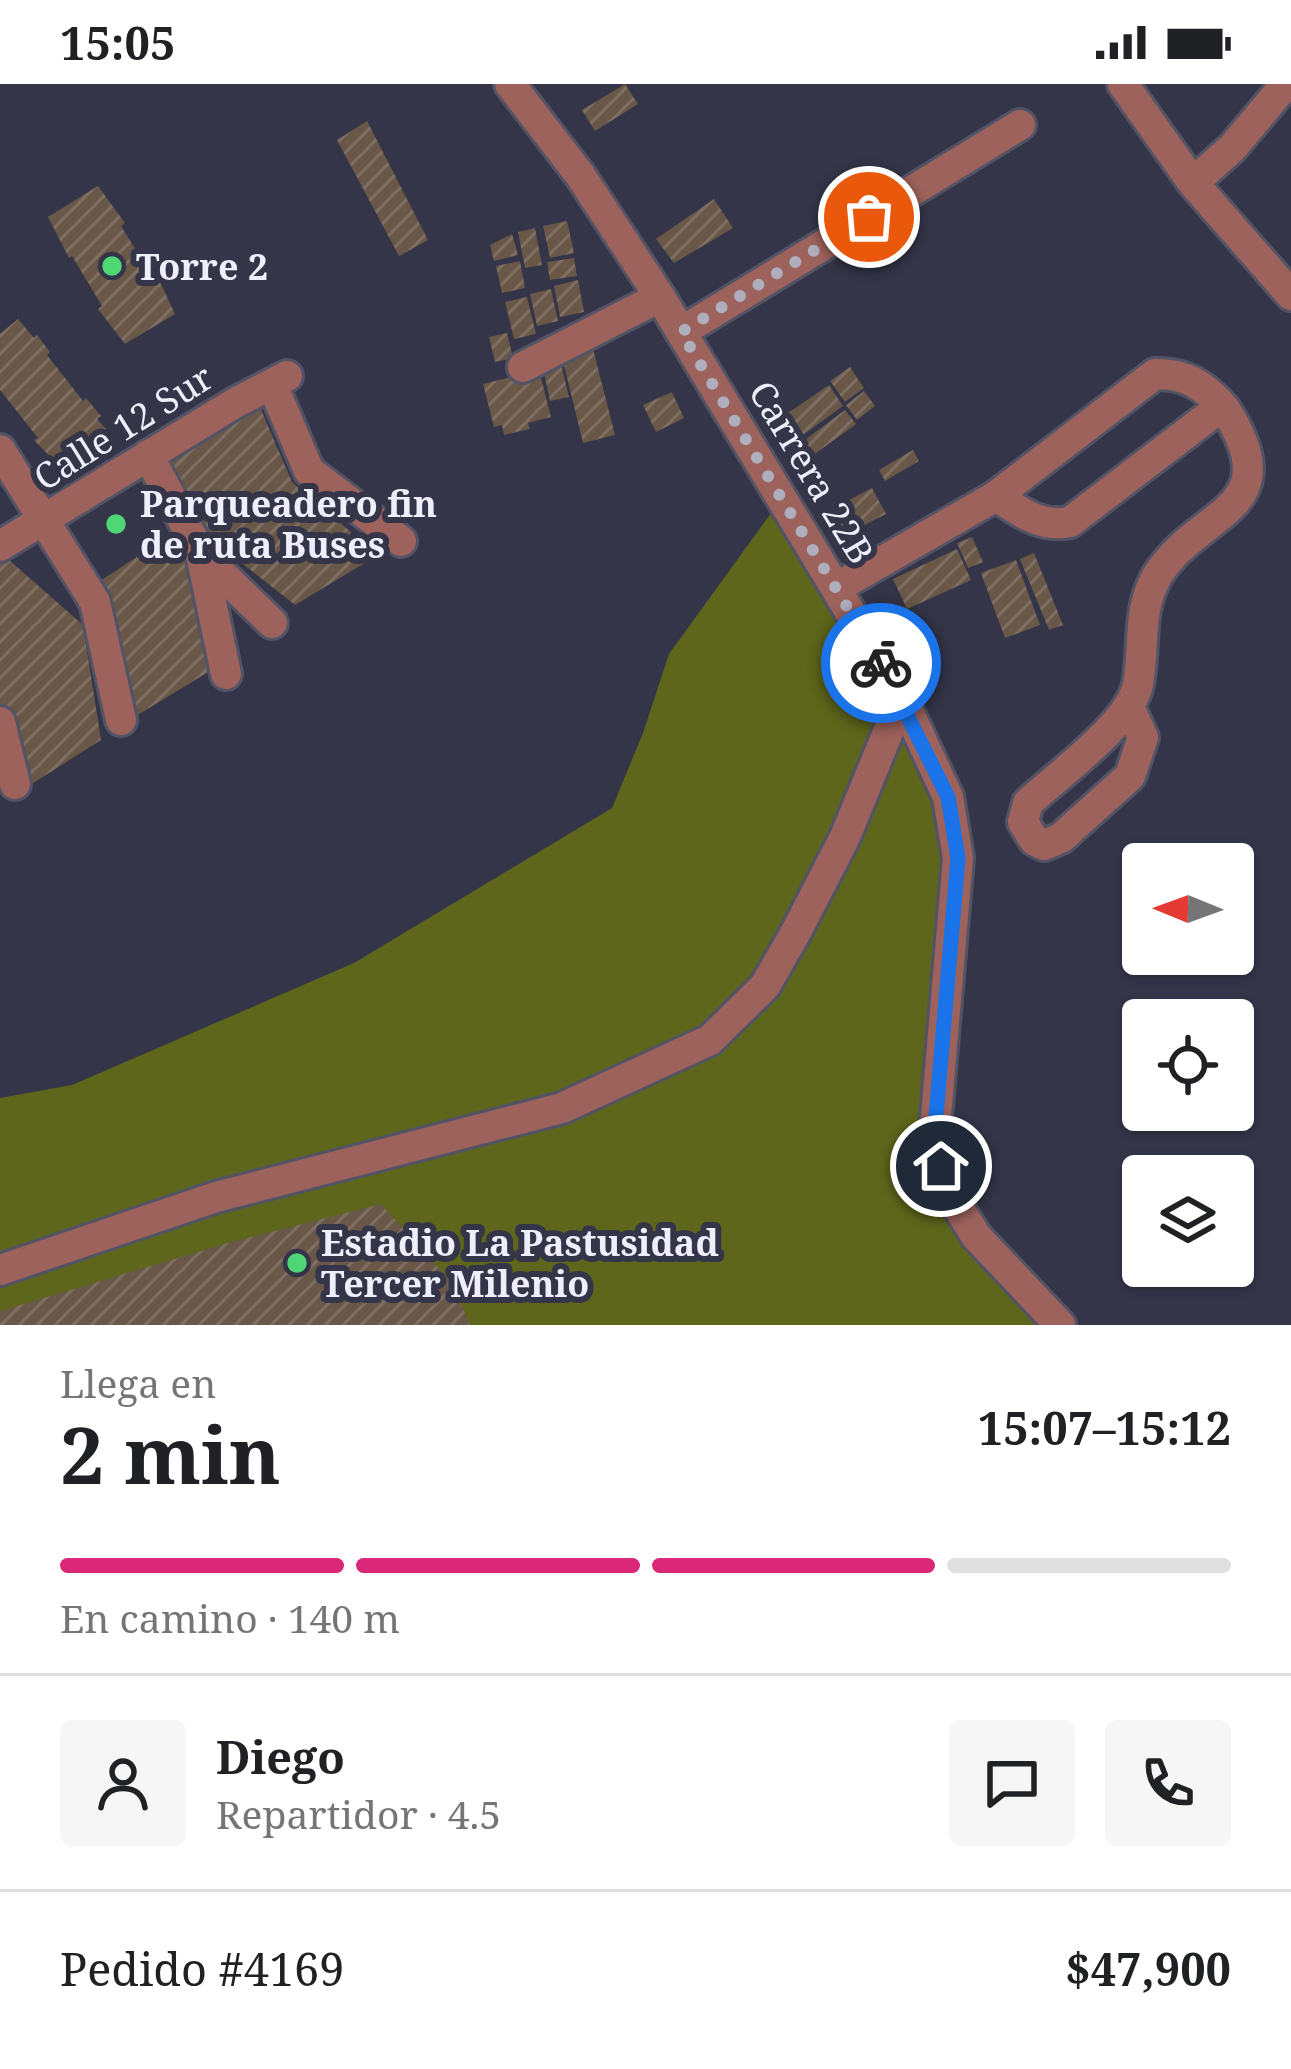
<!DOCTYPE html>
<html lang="es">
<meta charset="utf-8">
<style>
body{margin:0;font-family:"Noto Serif",serif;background:#f6f6f6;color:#202124;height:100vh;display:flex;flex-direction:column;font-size:45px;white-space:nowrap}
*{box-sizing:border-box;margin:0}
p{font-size:39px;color:#757577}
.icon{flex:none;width:66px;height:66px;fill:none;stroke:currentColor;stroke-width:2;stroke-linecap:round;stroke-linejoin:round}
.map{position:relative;height:1241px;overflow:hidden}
.side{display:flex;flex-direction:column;background:#fff;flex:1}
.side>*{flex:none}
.needle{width:78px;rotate:271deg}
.buttons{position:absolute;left:1122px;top:759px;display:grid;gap:24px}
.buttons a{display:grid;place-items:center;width:132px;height:132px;border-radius:12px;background:#fff;box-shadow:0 3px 9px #0004;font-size:60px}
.pin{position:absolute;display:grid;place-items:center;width:102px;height:102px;color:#fff;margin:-51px;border:6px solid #fff;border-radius:50%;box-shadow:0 3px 12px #0007}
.courier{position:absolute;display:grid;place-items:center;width:120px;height:120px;margin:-60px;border:9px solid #1a73e8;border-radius:50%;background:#fff;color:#222;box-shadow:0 3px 15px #0007}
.summary em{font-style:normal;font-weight:700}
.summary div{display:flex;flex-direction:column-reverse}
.summary{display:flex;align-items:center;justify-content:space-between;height:204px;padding:0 60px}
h1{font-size:78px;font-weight:700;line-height:90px}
.bar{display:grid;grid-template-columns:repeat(4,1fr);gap:18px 12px;align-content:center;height:144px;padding:0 60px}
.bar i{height:15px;border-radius:9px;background:#e0e0e0}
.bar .selected{background:#db2777}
.bar p{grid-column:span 4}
.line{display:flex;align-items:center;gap:30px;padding:0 60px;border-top:3px solid #e0e0e0}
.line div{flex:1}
.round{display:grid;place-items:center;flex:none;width:126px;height:126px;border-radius:12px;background:#f6f6f6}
.status{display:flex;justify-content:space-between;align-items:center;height:84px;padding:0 60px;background:#fff;direction:ltr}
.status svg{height:33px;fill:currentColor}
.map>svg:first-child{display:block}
.grass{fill:#5e661b}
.building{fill:url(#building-hatch)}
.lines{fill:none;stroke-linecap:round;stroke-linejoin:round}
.minor-casing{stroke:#525365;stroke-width:36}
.minor{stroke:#9e625c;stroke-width:30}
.done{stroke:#aeaebd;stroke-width:12;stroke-dasharray:0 21.6}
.route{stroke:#1a73e8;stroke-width:15}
.poi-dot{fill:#4fd675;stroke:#343548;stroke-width:4.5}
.labels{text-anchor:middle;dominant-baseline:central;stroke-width:12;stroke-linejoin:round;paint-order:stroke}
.poi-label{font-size:36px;font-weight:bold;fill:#efeffc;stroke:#343548;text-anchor:start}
.street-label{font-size:36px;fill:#efeffc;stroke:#343548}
</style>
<div class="status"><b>15:05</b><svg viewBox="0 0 49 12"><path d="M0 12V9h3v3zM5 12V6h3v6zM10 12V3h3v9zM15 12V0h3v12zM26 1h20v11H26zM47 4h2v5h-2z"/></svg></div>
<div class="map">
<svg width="1291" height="1241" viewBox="0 0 1291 1241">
<defs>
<pattern id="building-hatch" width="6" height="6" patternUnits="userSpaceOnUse" patternTransform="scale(3)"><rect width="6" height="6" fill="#695748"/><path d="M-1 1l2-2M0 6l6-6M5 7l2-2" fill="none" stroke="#7f6f63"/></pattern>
</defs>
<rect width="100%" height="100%" fill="#343548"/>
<path class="grass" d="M782,414l166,299 -10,290 10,104 110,134h-1058v-227l72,-13 282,-122 258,-155 31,-75 26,-79z"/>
<path class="building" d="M625,0l13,20 -43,27 -13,-21z
M367,37l61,119 -29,16 -62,-116z
M98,102l27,37 -4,3 31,50 4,-3 19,41 -50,30 -27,-35 4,-3 -30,-50 -3,2 -21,-41z
M714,115l19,29 -59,35 -18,-24z
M567,137l7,32 -24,5 -7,-32z
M535,144l7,37 -17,3 -7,-36z
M512,150l6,21 -24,6 -4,-16z
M574,174l3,18 -27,4 -3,-18z
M520,177l5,27 -23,5 -6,-27z
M578,196l6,32 -24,5 -6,-31z
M551,205l7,32 -21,5 -7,-32z
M527,213l9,37 -22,5 -9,-37z
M18,235l16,19 3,-3 13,17 -3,3 36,46 3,-3 15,18 -4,3 14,16 -46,37 -31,-32 4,-2 -38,-48v-56z
M507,249l6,25 -18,4 -6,-25z
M593,265l22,86 -32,8 -21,-86z
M561,280l8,33 -19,4 -7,-33z
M850,283l14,21 -19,14 -15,-21z
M539,286l12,47 -23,6 2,6 -26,6 -2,-10 -8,2 -11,-43z
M829,301l14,21 -43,31 -15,-22z
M864,307l11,15 -18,14 -11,-15z
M672,308l12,26 -28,14 -13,-27z
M257,316l35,82 86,73 -83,50 -99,-78 -32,-72z
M845,326l11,14 -44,32 -10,-14z
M913,366l6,11 -34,20 -6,-11z
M872,404l14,26 -43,22 -7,-12 -7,3 -7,-13z
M178,446l32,141 -79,48 -34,-136z
M972,453l11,25 -15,6 -11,-25z
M957,465l14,31 -64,29 -14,-30z
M0,468l83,73 18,115 -82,52 -19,-89z
M1034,469l29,72 -14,5 -29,-71z
M1016,476l24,65 -35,13 -24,-65z
M381,1120l72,80 17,41h-470v-14l228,-68z"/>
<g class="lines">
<g class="minor-casing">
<path id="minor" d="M510,0l70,91 80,122 242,401 46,99 10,61 -24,282 14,51 28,45 84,89
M1123,0l70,99 98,112
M1193,99l40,-36 53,-63
M681,248l339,-207
M523,283l137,-70
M272,300l37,87 92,70
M0,366l95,152 26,118
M148,371l53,99 25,120
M996,412c25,16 44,32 74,26l152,-116
M0,462l235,-143 52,-27
M201,470l71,69
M836,504l160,-92 159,-122c31,-1 50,12 70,35 66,103 -27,100 -68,167 -20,35 -12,71 -19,108 -7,39 -80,91 -110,119l-5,19 11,18 10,5 17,-7 69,-62 13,-39 -13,-28
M0,638l15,62
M0,1186l216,-73 346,-89 148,-68 55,-54 32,-56 48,-93 57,-139"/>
</g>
<use href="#minor" class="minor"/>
</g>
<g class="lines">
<path class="done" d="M869,133l-188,115 200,331"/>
<path class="route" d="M881,579l67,134 10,61 -24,282 7,26"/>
</g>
<g class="poi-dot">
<circle cx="112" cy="182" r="12"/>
<circle cx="116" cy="440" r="12"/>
<circle cx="297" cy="1179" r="12"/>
</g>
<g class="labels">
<g class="poi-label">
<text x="136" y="182">Torre 2</text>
<text x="140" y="419">Parqueadero fin<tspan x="140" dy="41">de ruta Buses</tspan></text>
<text x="321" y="1158">Estadio La Pastusidad<tspan x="321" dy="41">Tercer Milenio</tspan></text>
</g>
<g class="street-label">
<text transform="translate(123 343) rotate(-32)">Calle 12 Sur</text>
<text transform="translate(812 388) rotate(59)">Carrera 22B</text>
</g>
</g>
</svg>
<div class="buttons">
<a><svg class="needle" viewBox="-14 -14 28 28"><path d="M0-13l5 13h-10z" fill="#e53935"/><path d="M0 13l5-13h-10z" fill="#757577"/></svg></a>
<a><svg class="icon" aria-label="locate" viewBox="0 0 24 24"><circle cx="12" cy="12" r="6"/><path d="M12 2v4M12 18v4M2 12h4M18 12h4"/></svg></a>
<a><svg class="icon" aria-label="layers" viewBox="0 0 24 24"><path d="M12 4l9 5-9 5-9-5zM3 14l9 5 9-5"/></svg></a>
</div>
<div class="pin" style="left:869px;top:133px;background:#ea580c"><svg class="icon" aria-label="bag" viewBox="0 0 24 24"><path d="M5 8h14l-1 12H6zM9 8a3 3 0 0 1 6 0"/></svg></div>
<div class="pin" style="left:941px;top:1082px;background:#1f2937"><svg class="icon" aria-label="home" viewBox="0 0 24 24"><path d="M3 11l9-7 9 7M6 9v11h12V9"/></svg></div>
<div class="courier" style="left:881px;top:579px"><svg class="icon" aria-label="bike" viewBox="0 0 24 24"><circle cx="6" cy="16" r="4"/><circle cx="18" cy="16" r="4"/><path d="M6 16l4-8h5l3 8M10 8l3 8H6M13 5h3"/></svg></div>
</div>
<section class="side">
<div class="summary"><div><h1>2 min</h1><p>Llega en</p></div><em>15:07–15:12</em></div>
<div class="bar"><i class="selected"></i><i class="selected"></i><i class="selected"></i><i></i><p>En camino · 140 m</p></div>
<div class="line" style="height:216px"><a class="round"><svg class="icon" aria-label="person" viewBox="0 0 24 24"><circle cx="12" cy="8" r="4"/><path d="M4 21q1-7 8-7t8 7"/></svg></a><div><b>Diego</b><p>Repartidor · 4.5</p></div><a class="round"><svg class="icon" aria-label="chat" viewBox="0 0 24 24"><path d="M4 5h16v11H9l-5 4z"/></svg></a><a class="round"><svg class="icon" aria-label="phone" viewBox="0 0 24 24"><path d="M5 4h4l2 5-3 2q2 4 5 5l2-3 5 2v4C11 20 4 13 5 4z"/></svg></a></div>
<div class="line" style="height:156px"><div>Pedido #4169</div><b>$47,900</b></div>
</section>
